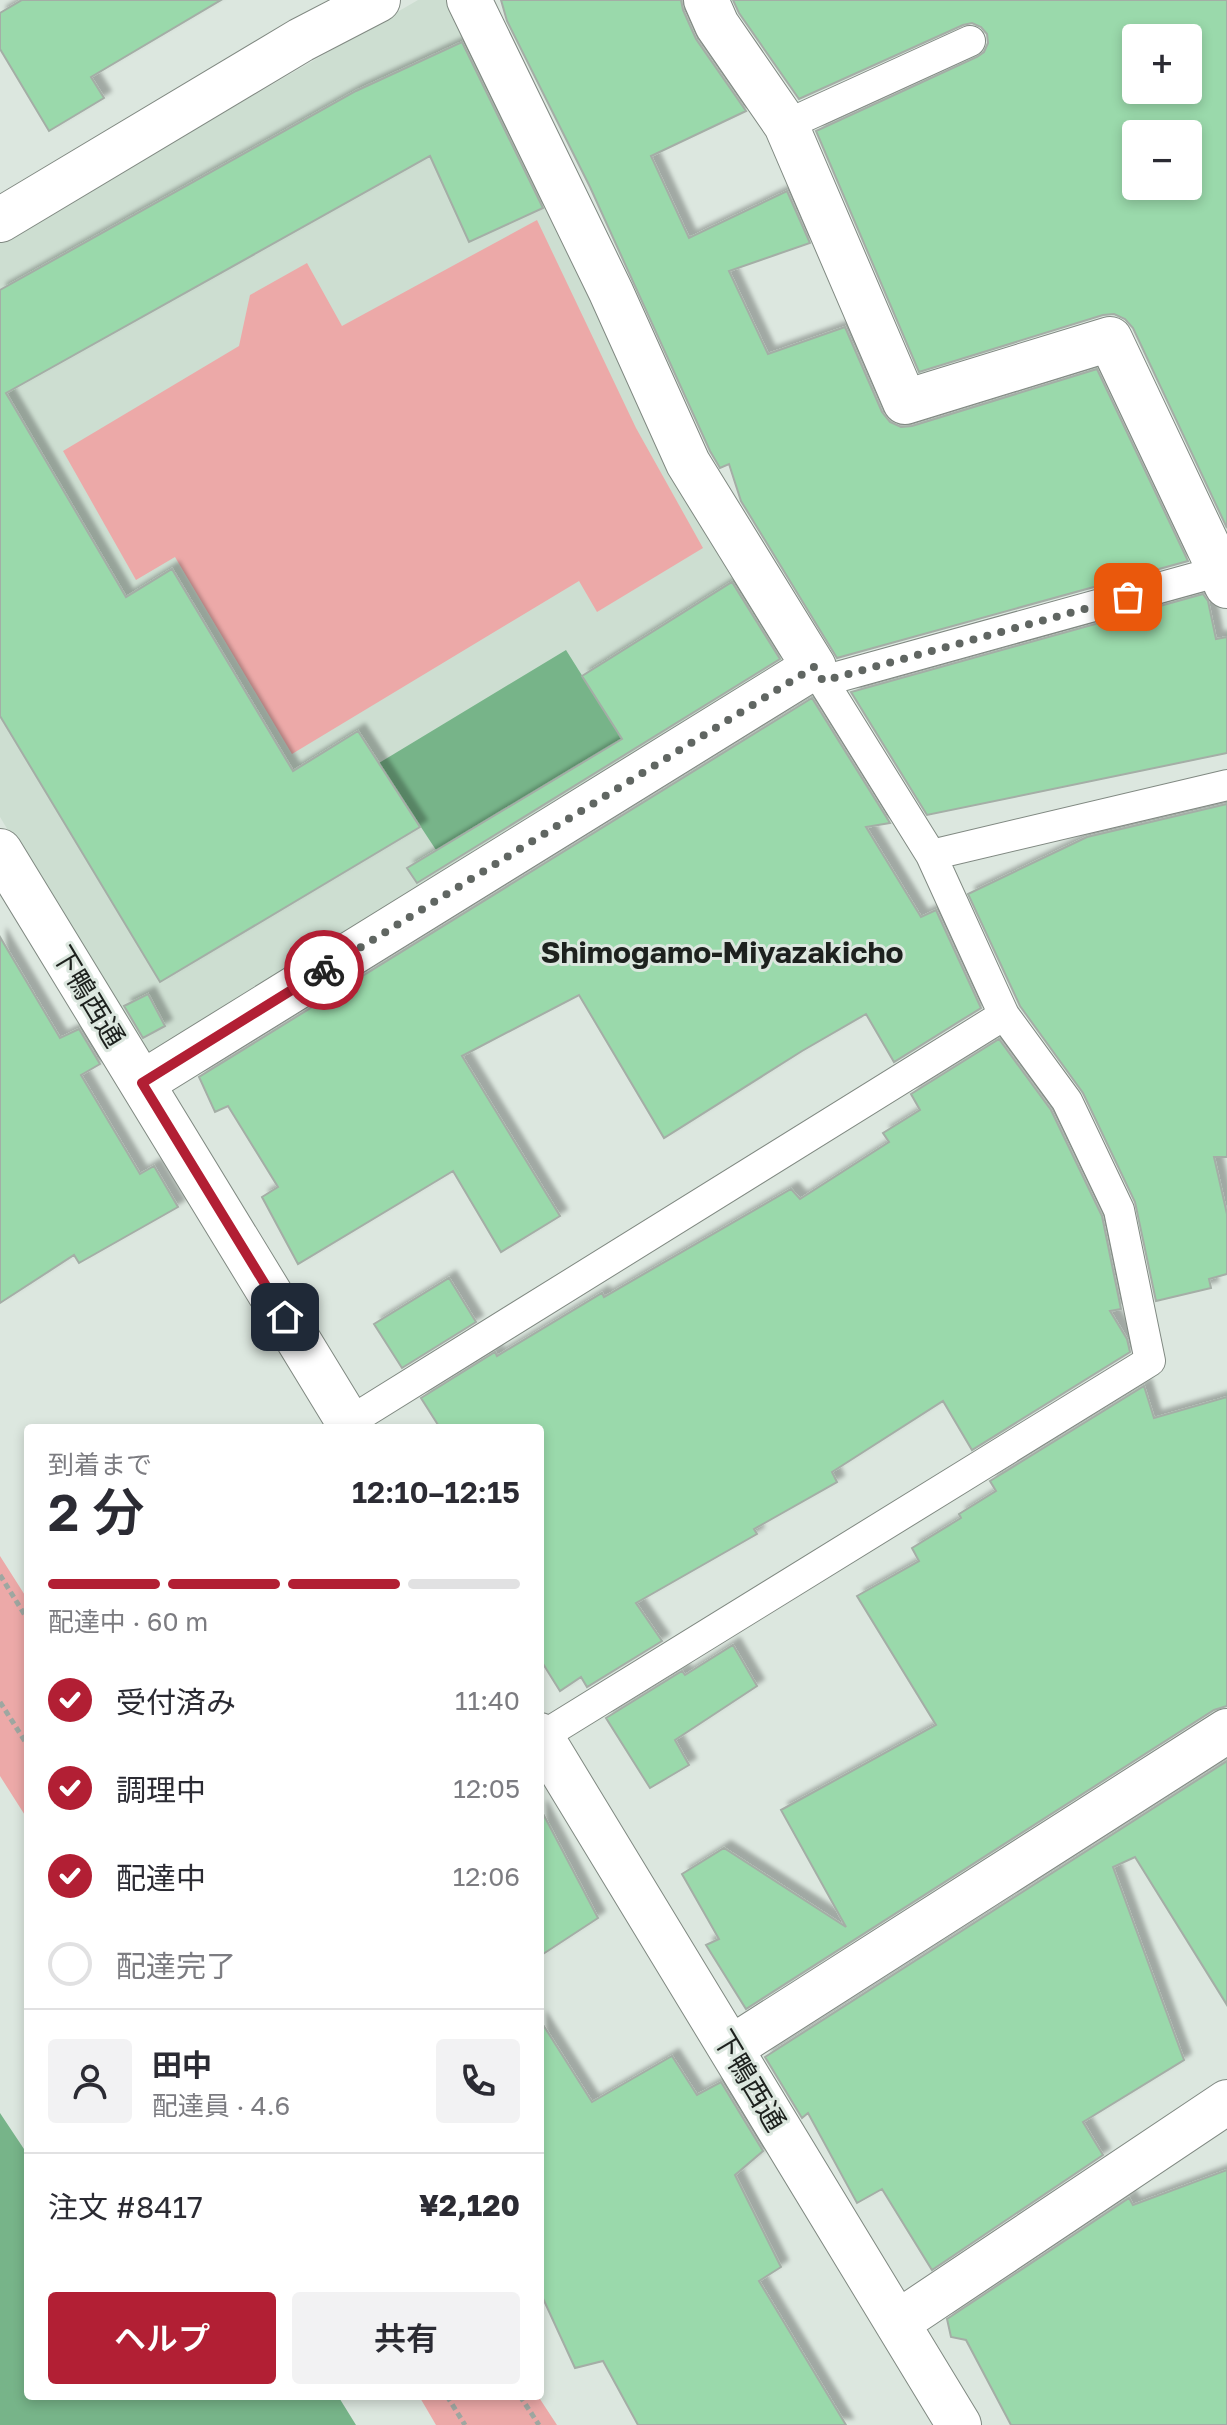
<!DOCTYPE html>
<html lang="ja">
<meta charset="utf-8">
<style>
body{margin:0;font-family:"Golos Text","Noto Sans JP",sans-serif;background:#f2f2f3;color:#2b2b33;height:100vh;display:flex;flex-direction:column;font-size:30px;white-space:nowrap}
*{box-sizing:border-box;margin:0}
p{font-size:26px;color:#7c7c81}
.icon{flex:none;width:44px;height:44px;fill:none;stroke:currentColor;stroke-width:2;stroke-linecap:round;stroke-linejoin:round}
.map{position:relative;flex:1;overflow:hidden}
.panel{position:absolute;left:24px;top:1424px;width:520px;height:976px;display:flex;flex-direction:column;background:#fff;border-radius:8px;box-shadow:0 4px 12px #0003}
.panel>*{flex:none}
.buttons{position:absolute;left:1122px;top:24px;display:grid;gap:16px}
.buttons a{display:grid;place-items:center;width:80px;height:80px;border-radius:8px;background:#fff;box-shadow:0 4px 12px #0003;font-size:40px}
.pin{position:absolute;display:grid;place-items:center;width:68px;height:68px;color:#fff;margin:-34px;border-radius:16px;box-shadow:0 4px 12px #0006}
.courier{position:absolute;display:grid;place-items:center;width:80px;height:80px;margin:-40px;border:6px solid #b21f34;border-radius:50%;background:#fff;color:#222;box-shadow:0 2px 10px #0007}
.overview em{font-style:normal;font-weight:600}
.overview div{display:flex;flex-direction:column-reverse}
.overview{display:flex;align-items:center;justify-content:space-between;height:136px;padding:0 24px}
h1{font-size:52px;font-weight:600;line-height:60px}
.bar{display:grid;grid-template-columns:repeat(4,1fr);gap:12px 8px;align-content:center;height:96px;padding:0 24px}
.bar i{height:10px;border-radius:6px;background:#e1e1e2}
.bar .current{background:#b21f34}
.bar p{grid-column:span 4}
.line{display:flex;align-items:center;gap:20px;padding:0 24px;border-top:2px solid #e1e1e2}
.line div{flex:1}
.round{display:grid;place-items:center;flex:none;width:84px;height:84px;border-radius:8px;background:#f2f2f3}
ol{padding:0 24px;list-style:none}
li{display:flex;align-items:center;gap:24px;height:88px}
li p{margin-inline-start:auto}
li .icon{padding:8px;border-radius:50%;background:#b21f34;color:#fff;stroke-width:4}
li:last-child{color:#7c7c81}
li i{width:44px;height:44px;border:4px solid #e1e1e2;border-radius:50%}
.button{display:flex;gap:16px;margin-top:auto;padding:16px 24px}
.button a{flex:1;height:92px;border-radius:8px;background:#b21f34;color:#fff;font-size:32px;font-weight:600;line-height:92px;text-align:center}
.button a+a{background:#f2f2f3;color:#2b2b33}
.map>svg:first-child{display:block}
.built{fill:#cdded1}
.green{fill:#eca9a8}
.water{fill:#77b489}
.building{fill:#9ad9ab;stroke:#a4aea6;stroke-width:2;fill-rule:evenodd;filter:url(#shadow)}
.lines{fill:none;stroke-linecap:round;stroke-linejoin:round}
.service-casing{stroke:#808982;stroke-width:32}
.minor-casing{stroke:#808982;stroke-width:46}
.path{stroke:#9fa7a1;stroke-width:5;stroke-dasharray:6 4;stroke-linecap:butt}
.service{stroke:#fff;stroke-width:30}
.minor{stroke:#fff;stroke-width:44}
.done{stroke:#606662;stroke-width:8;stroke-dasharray:0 14.4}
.route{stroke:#b21f34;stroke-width:10}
.labels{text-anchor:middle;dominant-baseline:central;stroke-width:6;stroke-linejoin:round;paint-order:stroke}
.street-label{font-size:28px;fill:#1d211e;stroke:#dce7df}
.neighbourhood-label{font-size:30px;font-weight:bold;fill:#1d211e;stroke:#dce7df}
</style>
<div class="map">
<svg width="1227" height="2425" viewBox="0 0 1227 2425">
<defs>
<filter id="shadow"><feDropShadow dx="7" dy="-7" stdDeviation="2" flood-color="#0004"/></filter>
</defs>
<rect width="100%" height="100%" fill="#dce7df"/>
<path class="built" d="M418,0h37l329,649 -2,16 -622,389 -22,-5 -138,-232v-575z"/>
<path class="green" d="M537,220l99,208 67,120 -106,64 -18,-31 -287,173 -117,-197 -39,23 -73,-129 176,-105 11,-51 57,-32 35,63z
M0,1556l28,44v220l-28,-44z
M419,2396h119l19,29h-121z"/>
<path class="water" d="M566,650l56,89 -186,111 -57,-87z
M0,2113l28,42v241h310l18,29h-356z"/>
<path class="building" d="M22,0h199l-130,77 13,21 -55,33 -49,-82v-36z
M501,0h180l2,10 13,29 50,72 -95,45 38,82 98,-47 23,52 -81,28 39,83 77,-27 37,85 8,10 11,5 11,-1 185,-57 91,192 -351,97 -96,-157 -12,-37 -9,4 -10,-17 -120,-264 -83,-166z
M733,0h494v528l-94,-200 -8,-9 -11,-5 -11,1 -184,57 -103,-241 161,-74 7,-5 4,-9 -1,-9 -6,-7 -9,-4 -9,2 -164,74 -60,-86zM1136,38h52v52h-52zM1136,134h52v52h-52z
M462,42l81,166 -74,34 -39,-86 -424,237 120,204 46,-28 121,202 65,-40 62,96 -260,155 -160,-266v-426l356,-199z
M732,582l48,77 -363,224 -10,-15 215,-129 -40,-63z
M1203,594l5,7 8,38 11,-2v116l-300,62 -76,-123z
M812,698l78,125 -24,4 55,90 15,-7 45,98 -87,54 -28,-48 -64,37 -138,87 -85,-143 -117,61 98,160 -59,36 -48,-81 -155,93 -36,-67 16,-10 -50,-81 -13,6 -16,-35z
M1227,804v353h-13l13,57v60l-18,5 2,9 -55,13 -21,-99 -52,-109 -63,-87 -52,-112 119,-57z
M0,937l60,101 19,-9 21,35 -19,11 59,99 14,-8 24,41 -99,56 -5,-8 -74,48z
M148,994l17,32 -22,12 -19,-32z
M999,1039l52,71 51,106 19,93 -11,2 17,28 3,13 -158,98 -29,-49 -111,71 5,10 -83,47 3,5 -121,69 26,38 -75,46 -6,-10 -21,14 -20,-32v-231h-100l-19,-30 74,-46 2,4 105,-63 2,4 187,-108 9,10 89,-57 -6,-9 37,-23 -9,-16z
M449,1278l27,44 -74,46 -28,-44z
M1144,1386l10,32 73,-21v309l-13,4 -468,299 -40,-64 13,-6 -37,-65 42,-26 122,79 -65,-117 155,-85 -79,-129 62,-35 -7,-13 49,-30 -2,-4 37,-23 -6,-10z
M733,1645l24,41 -82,54 14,25 -39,23 -44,-70 76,-47 3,4z
M1227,1761v244l-92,-148 -22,10 71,193 -101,62 20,33 -171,115 -50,-81 -25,14 -49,-90 -6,5 -37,-61z
M540,1808l58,110 -58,38z
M540,2020l52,82 80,-46 25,39 24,-13 42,69 -28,24 46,92 -22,14 87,144h-208l-35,-64 -28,7 -35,-76z
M1227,2170v255h-216l-45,-85 -15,-3 -4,-18 182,-121 4,7z"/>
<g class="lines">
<g class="service-casing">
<path id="service" d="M786,125l184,-84
M823,681l397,-110
M931,855l296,-70
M349,1422l655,-407
M541,1737l609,-376 -31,-151 -52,-109 -63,-86 -73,-160 -117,-188"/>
</g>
<g class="minor-casing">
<path id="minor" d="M706,0l11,25 69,100 119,277 205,-63 117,247
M0,220l301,-180 77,-40
M0,851l352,577
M142,1083l672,-416 -126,-204 -77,-171 -142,-292
M540,1735l419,690
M731,2048l496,-317
M897,2323l330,-221"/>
</g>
<path class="path" d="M0,1575l28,45
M0,1702l28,44
M447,2396l18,29
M520,2396l19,29"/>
<use href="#service" class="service"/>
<use href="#minor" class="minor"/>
</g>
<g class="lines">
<path class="done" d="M324,970l490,-303 9,14 305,-84"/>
<path class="route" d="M285,1317l-143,-234 182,-113"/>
</g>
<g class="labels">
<g class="street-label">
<text transform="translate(89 996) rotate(59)">下鴨西通</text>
<text transform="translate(750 2080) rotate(59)">下鴨西通</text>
</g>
<g class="neighbourhood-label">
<text x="722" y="952">Shimogamo-Miyazakicho</text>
</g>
</g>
</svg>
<div class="buttons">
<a>+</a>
<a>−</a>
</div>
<div class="pin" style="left:1128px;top:597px;background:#ea580c"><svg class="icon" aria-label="bag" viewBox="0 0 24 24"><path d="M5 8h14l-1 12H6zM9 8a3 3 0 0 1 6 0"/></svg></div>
<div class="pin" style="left:285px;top:1317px;background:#1f2937"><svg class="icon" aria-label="home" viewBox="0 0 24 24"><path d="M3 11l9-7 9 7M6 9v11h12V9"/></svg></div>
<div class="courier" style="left:324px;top:970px"><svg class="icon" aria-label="bike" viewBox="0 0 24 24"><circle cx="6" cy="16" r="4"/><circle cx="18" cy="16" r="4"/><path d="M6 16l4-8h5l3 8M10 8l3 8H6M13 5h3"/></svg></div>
<section class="panel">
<div class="overview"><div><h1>2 分</h1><p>到着まで</p></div><em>12:10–12:15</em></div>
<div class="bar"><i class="current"></i><i class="current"></i><i class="current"></i><i></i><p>配達中 · 60 m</p></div>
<ol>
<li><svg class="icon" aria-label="check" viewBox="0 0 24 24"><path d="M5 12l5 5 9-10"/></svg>受付済み<p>11:40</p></li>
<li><svg class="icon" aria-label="check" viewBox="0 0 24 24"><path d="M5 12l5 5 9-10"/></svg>調理中<p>12:05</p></li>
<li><svg class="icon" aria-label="check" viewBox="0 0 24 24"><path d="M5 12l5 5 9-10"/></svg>配達中<p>12:06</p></li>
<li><i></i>配達完了</li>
</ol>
<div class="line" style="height:144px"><a class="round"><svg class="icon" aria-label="person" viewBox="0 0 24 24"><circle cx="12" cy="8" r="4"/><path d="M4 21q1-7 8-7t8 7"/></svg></a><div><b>田中</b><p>配達員 · 4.6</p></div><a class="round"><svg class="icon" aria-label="phone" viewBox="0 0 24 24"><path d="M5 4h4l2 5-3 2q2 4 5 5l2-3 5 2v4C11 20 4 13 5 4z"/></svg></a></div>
<div class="line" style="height:104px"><div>注文 #8417</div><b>¥2,120</b></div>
<div class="button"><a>ヘルプ</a><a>共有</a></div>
</section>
</div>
